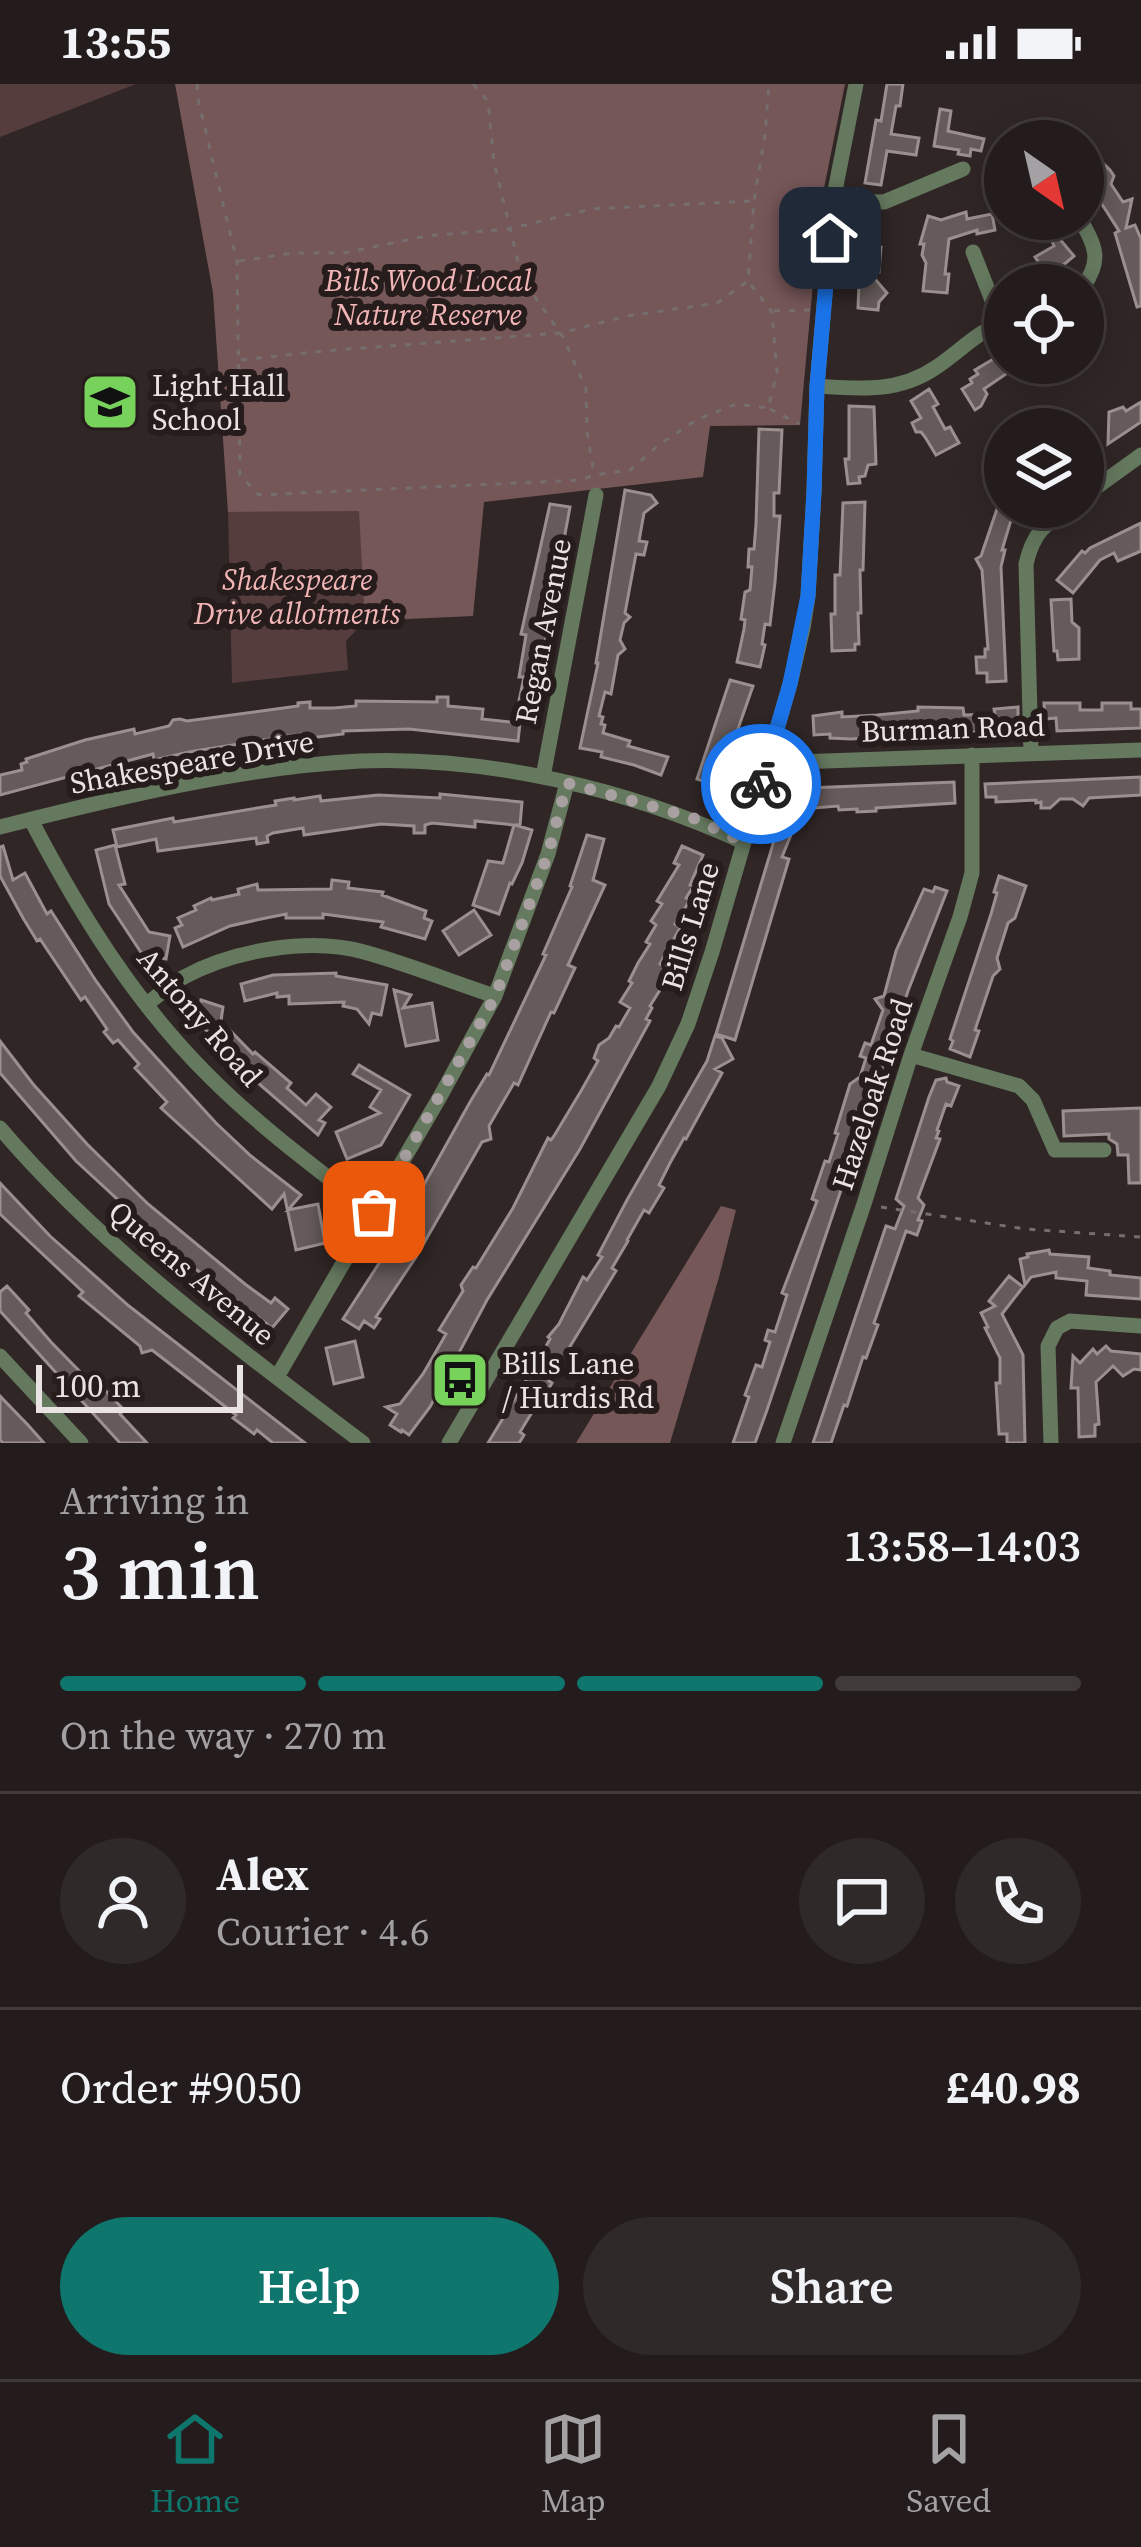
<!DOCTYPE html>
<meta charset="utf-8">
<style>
body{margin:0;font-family:"Source Serif 4",serif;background:#302929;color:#f1f3f6;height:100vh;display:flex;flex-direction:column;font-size:45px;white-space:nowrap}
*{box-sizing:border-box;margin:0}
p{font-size:39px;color:#a3a1a3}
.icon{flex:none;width:66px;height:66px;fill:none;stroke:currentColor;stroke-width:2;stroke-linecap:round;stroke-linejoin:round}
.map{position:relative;height:1359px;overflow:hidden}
.sheet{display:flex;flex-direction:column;background:#241c1c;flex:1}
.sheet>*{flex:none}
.needle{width:78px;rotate:146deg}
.tools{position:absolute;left:984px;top:36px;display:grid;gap:24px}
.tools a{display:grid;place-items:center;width:120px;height:120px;border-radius:50%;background:#241c1c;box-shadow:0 6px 30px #0003,0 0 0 3px #413a3b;font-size:60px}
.scale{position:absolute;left:36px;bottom:30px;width:207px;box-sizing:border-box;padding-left:12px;border:6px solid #eae3e3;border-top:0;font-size:33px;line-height:42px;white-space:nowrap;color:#eae3e3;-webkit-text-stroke:9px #261c1c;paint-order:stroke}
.pin{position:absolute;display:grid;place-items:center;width:102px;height:102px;color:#fff;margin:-51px;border-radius:24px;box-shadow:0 6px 18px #0006}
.courier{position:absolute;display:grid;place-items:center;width:120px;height:120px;margin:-60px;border:9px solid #1a73e8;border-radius:50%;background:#fff;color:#222;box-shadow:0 3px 15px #0007}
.summary em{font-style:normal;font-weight:600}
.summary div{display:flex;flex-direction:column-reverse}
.summary{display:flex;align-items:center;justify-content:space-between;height:204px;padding:0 60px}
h1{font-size:78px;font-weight:600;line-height:90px}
.bar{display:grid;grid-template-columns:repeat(4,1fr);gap:18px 12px;align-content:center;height:144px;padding:0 60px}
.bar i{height:15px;border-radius:9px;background:#413a3b}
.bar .on{background:#0f766e}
.bar p{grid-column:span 4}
.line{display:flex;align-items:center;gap:30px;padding:0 60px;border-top:3px solid #413a3b}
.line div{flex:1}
.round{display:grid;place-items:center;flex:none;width:126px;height:126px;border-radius:63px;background:#302929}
.primary-button{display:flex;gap:24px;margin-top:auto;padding:24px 60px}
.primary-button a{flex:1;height:138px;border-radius:72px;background:#0f766e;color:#fff;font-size:48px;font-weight:600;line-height:138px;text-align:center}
.primary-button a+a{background:#302929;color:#f1f3f6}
.status{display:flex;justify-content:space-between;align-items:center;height:84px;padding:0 60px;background:#241c1c;direction:ltr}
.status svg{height:33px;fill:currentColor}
.dock{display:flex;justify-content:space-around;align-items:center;height:168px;border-top:3px solid #413a3b;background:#241c1c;font-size:33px;color:#a3a1a3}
.dock a{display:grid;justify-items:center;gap:6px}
.dock .on{color:#0f766e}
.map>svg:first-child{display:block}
.green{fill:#553d3e}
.forest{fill:#765758}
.building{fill:#665a5a;stroke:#9c8f8f;stroke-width:3}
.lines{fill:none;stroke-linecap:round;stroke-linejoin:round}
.path{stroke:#766e6e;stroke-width:3;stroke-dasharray:6 9;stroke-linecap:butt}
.minor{stroke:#65795f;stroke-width:15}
.done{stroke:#a9a1a1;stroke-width:12;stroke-dasharray:0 21.6}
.route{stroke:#1a73e8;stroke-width:15}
.labels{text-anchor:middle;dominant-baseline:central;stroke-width:12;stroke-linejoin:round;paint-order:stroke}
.park-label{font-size:30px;font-style:italic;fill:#f2b5b6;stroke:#261c1c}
.poi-label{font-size:30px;fill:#eae3e3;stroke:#261c1c;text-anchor:start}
.street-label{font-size:30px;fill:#eae3e3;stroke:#261c1c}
</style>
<div class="status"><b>13:55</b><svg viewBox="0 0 49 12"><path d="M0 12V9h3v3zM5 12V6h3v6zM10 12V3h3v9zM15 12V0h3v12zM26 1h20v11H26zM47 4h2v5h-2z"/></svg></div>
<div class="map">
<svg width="1141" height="1359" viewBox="0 0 1141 1359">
<rect width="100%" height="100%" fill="#302626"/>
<path class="green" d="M0,0h136l-136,53z
M360,426l5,111 -19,20 2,29 -116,13 -4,-171z"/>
<path class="forest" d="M175,0h670l-25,124 -20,217 -90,1 -7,51 -219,25 -11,114 -108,5 -6,-110 -131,1 -15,-219z
M721,1122l15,4 -17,67 -49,166h-94z"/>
<path class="building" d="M887,0h16l-3,22h-4l-5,28 28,4 -3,17 -29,-4 -6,34 -16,-2 11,-63 5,1z
M940,25l11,2 -3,20 36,8 -3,12 -10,-2 -1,7 -12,-2 1,-4 -25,-4z
M1083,60l27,26 4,6 -3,8 12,18 9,-3 -6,29 9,-3 6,14v67l-4,1 -22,-74 4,-2 -21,-33 3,-3h-4l-3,-4 -2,2 -9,-14z
M966,128l1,7 25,-5 3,16 -18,4v-4l-28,9 -4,35h4l-2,19 -24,-2 3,-28 -4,-8 2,-11h-4l8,-28 13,4z
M1047,140l27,32 -19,16 -21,13h-18l-4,-9 27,-13 -4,-6 19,-11 -9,-20z
M861,149l12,1 -1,12 9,1 -2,25h-10l18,21 -8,9 -1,8 -20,-2z
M1000,271l5,8h17l-38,26 3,5 -6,12 -6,4 -13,-21 10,-6 -2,-4 8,-5 -3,-4z
M929,305l9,15 -5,3 12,22 5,-2 9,16 -23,12 -11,-18 -4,-5h-5l-4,-9 9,-5 -10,-17z
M1141,318v20l-33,22 1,-32 14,-5 3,4z
M849,322l25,1 2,57 -8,1 -3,11 -6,1 1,6 -12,1 -3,-25h4z
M759,345l23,1 -3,63h-5v23h6l-5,66 -5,43 -5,-1 -3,20 3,1 -5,22 -23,-5 7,-33 1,-9 -4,-1 4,-27 5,-2 2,-23h-4l1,-18h5l2,-25z
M625,406l26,5 6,8 -13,10 -5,28 8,1 -3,13 -8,-1 -11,59 5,4 -6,6 -4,17 5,9 -7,6 -7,39 -6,-2 -6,24 4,1 -2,7 4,1 -2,8 27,8 -2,5 40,11 -7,18 -27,-10 -33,-8 1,-5 -22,-4 18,-85h-2z
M865,418l-2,68h-3l1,43h-3l1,31h-4v6l-23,1 -1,-37h4v-39h5l3,-72z
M550,420l20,3 -34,184v5l2,1 -4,27 -19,-4 9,-43h-5l7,-42 -5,-1z
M998,422l17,1 -13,43h3l-4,17 5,114 -19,1v-9h-10l-1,-16h9v-8h3l-6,-79 -6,-11 5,-3z
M1141,439v28l-23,10 -4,-8 -14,7 -27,33 -16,-13 25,-29 3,2 5,-5z
M1071,515l1,23 7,6v31l-21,1 -1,-9h-3l-3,-51z
M730,596l23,6 -35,100 -21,-7z
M437,613h11v9l35,3 -1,10 38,4 -2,18 -109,-12 -66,2v3l-42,5v-5l-112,18 -35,8 -1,-6 -153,41v-20l22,-5 -1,-6 6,-2 -1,-3 59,-19 49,-11 1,5 34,-8 4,-6 7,-1 7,2 111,-15v-3l12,-1v6h24l22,-2v-5l81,1z
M1044,619h36v7h22v-7h29v6h10v19l-84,3 -1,-13 -11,1z
M918,623l45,1 1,7 31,-1 -1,-5 24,-2v23l-167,9 -21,-1v-4l-16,1 -1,-19 29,-4v5l35,-2 41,-4z
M1141,693v18l-52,3 -6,8 -10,-7h-13l-10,9h-9v-6l-5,1v-3l-40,2v-5h-10l-1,-13z
M954,698l1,21 -79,5v3l-19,1v-3l-18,1 -1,-4 -36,3 -1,-17 7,-1v-3z
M440,710l82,8 -2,23h-5l17,5 -10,33 -10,21 -2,-1 -11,31 -26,-9 15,-44 15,2 11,-38 -39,-4v6l-43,-4 -7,2v8h-11v-7l-33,-2 -77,11 -1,-7 -30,5 -6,3 1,6 -11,2 -1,-6 -98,13 -2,-12 -39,8 -4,-17 60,-12 1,4 83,-14 19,-3 -1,-4 19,-3v2l26,-4 1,5 57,-6 62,3z
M780,728l17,8 -15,37 7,2 -54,181 -19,-6 60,-200 -5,-2z
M587,751l17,4 -11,41 12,5 -37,80 7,3 -21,45 -3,-1 -33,73 -4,-2 -25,43 2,13 -9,3 -66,115 -40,60 4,2 -6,9 -10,-7 -5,8 -16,-10 44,-68 83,-149 17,-28 2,1 57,-120 -3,-1 29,-67 -2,-1z
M115,761l10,39 -6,1 30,47 21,4 -4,23 -24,-5 -33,-50 -13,-54z
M3,762l10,34 12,-7 22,41 4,-3 45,70 37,51 83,91 35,33 50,39 -13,15 30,-6 7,39 -29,7 -12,-56 -12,15 -111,-101 6,-6 -32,-34 4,-4 -21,-24 -5,3 -9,-11 3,-3 -22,-32 -4,3 -41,-61 -3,2 -14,-23 -23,-42v-29z
M682,762l21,9 -13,30 3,2 -7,11 4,2 -15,24 5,4 -20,36 7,4 -7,11 5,3 -15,24 2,2 -6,11 4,2 -70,128 -93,151 -57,107 -21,28 -7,-5 -1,2 -11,-7 7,-11 -11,-7 14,-3 23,-30 23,-40 -7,-4 24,-39 -2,-6 12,-18 3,1 37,-60 35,-70 3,2 3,-4 27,-45 17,-30 -4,-3 5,-13 10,-7 7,-12 3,1 11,-19 -10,-6 12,-19 -3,-2 9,-18 12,-19 -4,-2 10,-17 -5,-4 11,-17 -5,-3 22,-36 -5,-2z
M999,792l27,10 -11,32 -7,5 -11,35 3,11 -7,7 -18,54 4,1 -9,26 -20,-8 3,-8 -3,-2 41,-125 6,-21 -3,-1z
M332,796l17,2 -1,6 35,4 -1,3 44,16 -2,7 8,3 -7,18 -44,-12 2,-5 -60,-8v4h-37v-4l-25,5 -31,7 -47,21 -8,-19 7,-3 -4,-7 18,-8 -2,-4 17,-8 1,2 27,-6 -1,-5 19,-5 1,6 73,-1z
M935,803l12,4 -39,100 -141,419 -12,33h-22l16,-46 -4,-2 11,-30 6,2 8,-25 -5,-2 3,-10 7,2 12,-37 -5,-2 35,-92 -5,-2 13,-38 4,1 9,-28 -3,-1 15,-49 10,-7 6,-19 -6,-2 5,-13 6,2 12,-35 -8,-11 9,-3 12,-45 28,-62 9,3z
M474,826l17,25 -32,20 -16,-24z
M336,889v3l51,9 -6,30 -9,-2 -3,11 -12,-15 -14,-3 1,-4 -55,2v-8l-12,1v-4l-32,8 -4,-17 32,-9z
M394,906l17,5 -8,13 29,-5 6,37 -32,6z
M201,916l22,7 -2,14 32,33 2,-2 36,31 -4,5 19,17 10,-11 15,13 -12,13 6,3 -7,12 -82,-71 -38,-43z
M715,952l7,2 11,21 -18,10 7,4 -36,66 -2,-1 -14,25 -11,22 5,3 -15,25 -5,-3 -17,30 1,1 -16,27 4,3 -67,110 3,2 -8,14 -1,10 -9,2 -14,23 4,3 -5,8h-31l52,-86 10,-18 -2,-2 11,-13 24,-47 4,3 15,-23 -4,-2 29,-55 80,-139z
M0,957l33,43 54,60 61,60 97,80 26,19 4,-5 13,11 -16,19 -92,-71 -104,-96 -76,-88z
M359,981l51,30 -29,50 -34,14 -11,-27 44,-19 -10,-6 11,-17 -28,-16z
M946,994l1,4 12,4 -8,20 -5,-2 -9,26 2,1 -3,7 4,1 -22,59 6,7 -6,15 4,1 -5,14 -11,-4 -32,92 4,2 -12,33 -3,-1 -16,49 -3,-1 -13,38h-18l73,-217 9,3 9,-23 -8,-7 33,-102 7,-17z
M1141,1024v75h-12l-1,-28h-10l-1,-11 -8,-5v-5l-45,2 -1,-25z
M0,1099l50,53 79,70 176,137h-32l-16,-13 -3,4 -21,-16 3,-3 -84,-65 -10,3 -2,-7 -61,-50 4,-4 -83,-78z
M1049,1166l1,4 39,3 -1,11 22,3v4l31,3v21l-55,-4 1,-14 -31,-3v-6l-25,5 -6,8 -5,-26 8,-2 -1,-3z
M1009,1192l14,11 -21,27 21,41 2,88h-18v-9h-8l-3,-51h4v-25l-15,-30 3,-1 -7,-14 14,-7 -6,-5z
M7,1202l22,24 -3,3 25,29 45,46 4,-3 24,25 -4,4 27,29h-27l-120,-132v-19z
M355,1257l8,36 -29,7 -8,-36z
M1106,1262l5,5 30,3v16l-7,-1 -11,7 -10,-10 -17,16 3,42 -4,1v11l-16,1 -1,-49h-7l2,-32 7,7 13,-14 4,5z
M0,1312l28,29 16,18h-41l-3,-3z"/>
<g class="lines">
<path class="path" d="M197,0l1,15 39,163 3,213 19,20 322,-15 13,-5 36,-5 30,-26 38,-25 38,-15 32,4 9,-35 -5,-61 -24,-31
M473,0l15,17 6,61 28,116 41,59 23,52 1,43 7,42
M239,177l54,-8h50l84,-17 82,-7 82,-20 161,-8
M774,227l38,-1
M241,276l82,-9 237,-18 67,-17 90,-13 31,-22 6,-80 11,-67 4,-50
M770,325l29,15
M881,1123l144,22 116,8"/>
<path class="minor" d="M833,117l51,1 79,-33
M1080,135c15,27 23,40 3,68
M973,168l28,71
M817,302c42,3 81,7 118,-18 24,-16 42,-36 70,-47
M1083,413l58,-42
M1031,669l-5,-189c7,-31 18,-39 44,-57
M768,679l373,-13
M543,693l53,-282
M31,736c48,92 104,183 179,257 50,50 107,92 163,135
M0,743c115,-29 242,-60 360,-66 127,-5 268,28 383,81
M147,920c12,-9 24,-20 37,-27 49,-27 126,-40 180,-25 44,12 88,30 131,44
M911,971l108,31 14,14 22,50h49
M0,1044c105,123 235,218 363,315
M0,1272l81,87
M277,1293l164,-282 54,-99 53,-142 19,-71
M449,1359l210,-357 29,-62 24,-72 78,-268 13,-56 5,-32 6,-104 3,-106 16,-185 23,-117
M783,1359l81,-239 47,-149 49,-138 12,-44v-118
M1051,1359l-3,-97 9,-18 13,-7 71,5"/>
</g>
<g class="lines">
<path class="done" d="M374,1128l121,-215 53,-143 19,-71 124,34 52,25 18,-58"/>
<path class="route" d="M761,700l29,-100 18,-88 6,-104 3,-106 13,-148"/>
</g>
<defs>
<g id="school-square" transform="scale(3)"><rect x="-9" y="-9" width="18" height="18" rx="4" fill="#76d25a" stroke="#261c1c"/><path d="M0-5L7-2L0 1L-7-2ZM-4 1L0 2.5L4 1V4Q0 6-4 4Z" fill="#111"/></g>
<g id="bus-square" transform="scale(3)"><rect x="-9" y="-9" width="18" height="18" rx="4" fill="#76d25a" stroke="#261c1c"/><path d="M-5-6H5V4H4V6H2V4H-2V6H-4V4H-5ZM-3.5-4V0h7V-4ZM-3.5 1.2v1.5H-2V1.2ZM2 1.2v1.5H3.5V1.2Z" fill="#111"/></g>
</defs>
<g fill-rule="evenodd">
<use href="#school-square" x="110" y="318"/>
<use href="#bus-square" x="460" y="1296"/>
</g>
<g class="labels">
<g class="park-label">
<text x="428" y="196">Bills Wood Local<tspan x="428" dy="34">Nature Reserve</tspan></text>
<text x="297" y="495">Shakespeare<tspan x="297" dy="34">Drive allotments</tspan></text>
</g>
<g class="poi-label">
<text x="152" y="301">Light Hall<tspan x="152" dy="34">School</tspan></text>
<text x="502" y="1279">Bills Lane<tspan x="502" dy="34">/ Hurdis Rd</tspan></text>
</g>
<g class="street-label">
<text transform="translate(543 547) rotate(-79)">Regan Avenue</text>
<text transform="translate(953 644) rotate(-2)">Burman Road</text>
<text transform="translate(192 678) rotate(-10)">Shakespeare Drive</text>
<text transform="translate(690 842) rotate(-73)">Bills Lane</text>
<text transform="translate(200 933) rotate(49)">Antony Road</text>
<text transform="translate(872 1010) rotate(-72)">Hazeloak Road</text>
<text transform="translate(192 1189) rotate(40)">Queens Avenue</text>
</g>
</g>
</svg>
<div class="tools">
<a><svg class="needle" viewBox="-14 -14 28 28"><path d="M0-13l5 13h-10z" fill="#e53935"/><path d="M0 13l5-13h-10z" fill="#a3a1a3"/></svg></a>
<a><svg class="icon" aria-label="locate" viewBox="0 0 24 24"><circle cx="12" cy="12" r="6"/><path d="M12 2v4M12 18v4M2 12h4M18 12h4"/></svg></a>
<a><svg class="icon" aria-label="layers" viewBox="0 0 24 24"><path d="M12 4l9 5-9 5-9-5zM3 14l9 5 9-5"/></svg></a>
</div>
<div class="scale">100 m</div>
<div class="pin" style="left:374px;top:1128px;background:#ea580c"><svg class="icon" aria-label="bag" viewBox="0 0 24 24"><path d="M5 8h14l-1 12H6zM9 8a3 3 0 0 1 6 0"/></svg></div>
<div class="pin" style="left:830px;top:154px;background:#1f2937"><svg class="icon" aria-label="home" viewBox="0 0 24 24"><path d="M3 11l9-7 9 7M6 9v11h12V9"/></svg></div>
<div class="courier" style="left:761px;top:700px"><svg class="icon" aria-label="bike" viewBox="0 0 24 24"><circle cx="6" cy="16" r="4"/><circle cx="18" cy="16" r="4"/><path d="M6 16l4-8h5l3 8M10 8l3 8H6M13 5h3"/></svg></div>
</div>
<section class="sheet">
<div class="summary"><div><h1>3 min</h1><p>Arriving in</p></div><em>13:58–14:03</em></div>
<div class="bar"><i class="on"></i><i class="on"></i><i class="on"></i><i></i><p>On the way · 270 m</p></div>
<div class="line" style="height:216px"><a class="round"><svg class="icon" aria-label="person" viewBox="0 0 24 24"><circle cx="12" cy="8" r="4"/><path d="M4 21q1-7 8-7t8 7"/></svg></a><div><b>Alex</b><p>Courier · 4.6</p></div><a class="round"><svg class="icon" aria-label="chat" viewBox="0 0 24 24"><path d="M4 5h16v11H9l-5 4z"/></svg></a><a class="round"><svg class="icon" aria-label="phone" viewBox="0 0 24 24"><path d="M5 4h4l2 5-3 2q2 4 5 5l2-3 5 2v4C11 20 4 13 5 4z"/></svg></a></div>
<div class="line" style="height:156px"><div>Order #9050</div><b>£40.98</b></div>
<div class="primary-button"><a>Help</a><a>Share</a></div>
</section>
<nav class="dock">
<a class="on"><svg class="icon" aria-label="home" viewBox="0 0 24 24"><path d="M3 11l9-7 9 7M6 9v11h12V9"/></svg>Home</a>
<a><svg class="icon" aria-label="map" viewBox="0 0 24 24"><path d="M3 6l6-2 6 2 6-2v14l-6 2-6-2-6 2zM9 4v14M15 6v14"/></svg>Map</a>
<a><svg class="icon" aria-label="saved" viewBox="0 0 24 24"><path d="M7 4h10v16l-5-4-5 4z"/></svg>Saved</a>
</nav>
